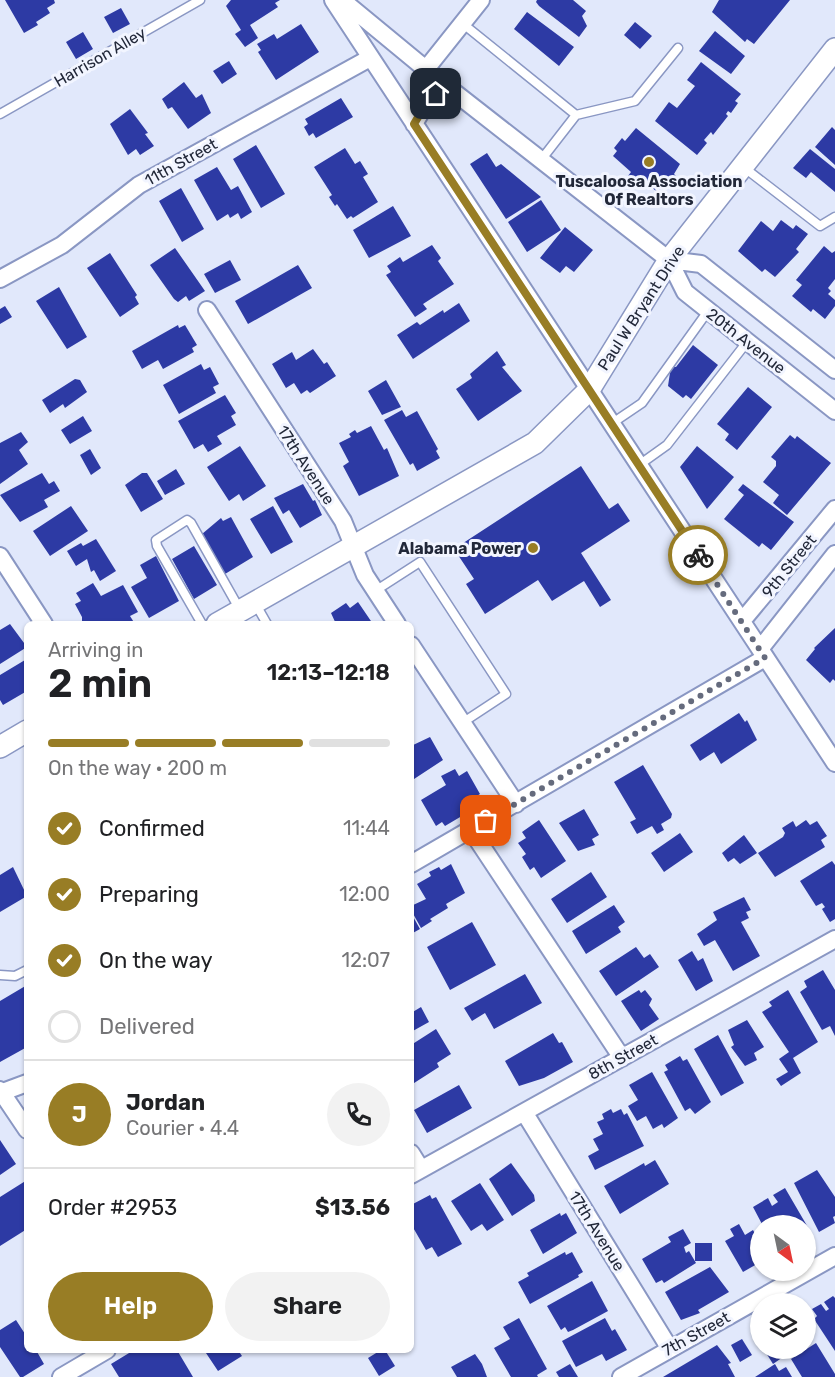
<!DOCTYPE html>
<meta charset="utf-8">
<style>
body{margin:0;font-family:Rubik,sans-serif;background:#f2f2f2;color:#202124;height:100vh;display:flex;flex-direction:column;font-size:22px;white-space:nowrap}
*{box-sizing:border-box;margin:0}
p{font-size:20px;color:#757577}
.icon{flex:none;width:33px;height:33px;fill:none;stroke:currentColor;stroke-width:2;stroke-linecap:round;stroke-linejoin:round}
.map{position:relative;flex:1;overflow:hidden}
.side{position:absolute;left:24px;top:621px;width:390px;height:732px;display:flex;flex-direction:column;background:#fff;border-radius:9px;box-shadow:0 2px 4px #0004}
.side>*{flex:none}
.needle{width:39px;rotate:147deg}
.fabs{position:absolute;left:750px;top:1215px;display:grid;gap:12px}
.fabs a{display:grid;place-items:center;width:66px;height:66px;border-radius:50%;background:#fff;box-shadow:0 2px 4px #0004;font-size:30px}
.pin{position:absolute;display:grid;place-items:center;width:51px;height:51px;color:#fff;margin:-26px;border-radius:12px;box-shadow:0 3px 9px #0006}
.courier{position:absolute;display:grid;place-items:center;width:60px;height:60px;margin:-30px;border:4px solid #987d25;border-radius:50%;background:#fff;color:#222;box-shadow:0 2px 8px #0007}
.summary em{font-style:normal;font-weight:600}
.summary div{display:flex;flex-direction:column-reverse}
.summary{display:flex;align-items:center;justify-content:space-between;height:102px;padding:0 24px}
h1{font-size:39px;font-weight:600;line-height:45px}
.bar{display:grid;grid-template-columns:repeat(4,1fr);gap:9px 6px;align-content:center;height:72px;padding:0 24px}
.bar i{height:8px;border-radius:4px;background:#e0e0e0}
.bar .active{background:#987d25}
.bar p{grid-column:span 4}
.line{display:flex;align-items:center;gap:15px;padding:0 24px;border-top:2px solid #e0e0e0}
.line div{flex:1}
.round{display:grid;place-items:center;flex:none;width:63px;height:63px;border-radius:32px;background:#f2f2f2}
ol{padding:0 24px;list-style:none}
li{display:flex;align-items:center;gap:18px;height:66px}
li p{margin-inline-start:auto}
li .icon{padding:6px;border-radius:50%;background:#987d25;color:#fff;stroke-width:4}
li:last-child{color:#757577}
li i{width:33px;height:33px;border:3px solid #e0e0e0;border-radius:50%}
.button{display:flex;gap:12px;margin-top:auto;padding:12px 24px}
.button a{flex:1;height:69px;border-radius:36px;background:#987d25;color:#fff;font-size:24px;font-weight:600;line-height:69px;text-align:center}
.button a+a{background:#f2f2f2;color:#202124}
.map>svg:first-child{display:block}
.building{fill:#2d3aa4}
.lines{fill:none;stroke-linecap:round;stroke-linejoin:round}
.service-casing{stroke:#8a97c3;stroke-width:11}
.minor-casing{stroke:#8a97c3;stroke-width:20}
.tertiary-casing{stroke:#8a97c3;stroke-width:24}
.service{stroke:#fff;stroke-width:8}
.minor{stroke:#fff;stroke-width:16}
.tertiary{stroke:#fff;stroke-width:21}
.done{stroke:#656b7d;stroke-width:6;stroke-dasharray:0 10.8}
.route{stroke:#987d25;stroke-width:8}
.poi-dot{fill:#987d25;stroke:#f2f5ff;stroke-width:2}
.labels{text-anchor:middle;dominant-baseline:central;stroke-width:6;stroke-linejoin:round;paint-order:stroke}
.street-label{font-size:16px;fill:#222839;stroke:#f2f5ff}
.poi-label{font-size:16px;font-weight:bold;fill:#222839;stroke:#f2f5ff}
</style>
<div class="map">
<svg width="835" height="1377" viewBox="0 0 835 1377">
<rect width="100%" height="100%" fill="#e1e8fb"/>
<path class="building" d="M5,0h49l1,3 -8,5 3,5 -14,9 2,3 -14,8z
M231,0h49l-5,3 3,4 -28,18 8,13 -13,9 -10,-13 6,-4 -15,-24z
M537,0h36l13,11 -4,5 5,10 -8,11 -40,-31 -3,-4z
M719,0h71l-36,44 -7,-5 -2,3 -33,-30z
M121,8l9,16 -17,9 -9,-16z
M527,12l47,35 -15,19 -45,-37z
M635,22l17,14 -12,13 -16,-14z
M301,24l18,28 -43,28 -18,-28 3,-2 -4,-6 17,-10 3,5z
M715,31l30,25 -14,18 -32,-23z
M83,32l10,17 -17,10 -10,-17z
M229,61l8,13 -15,10 -9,-13z
M701,62l40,32 -6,7 3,2 -7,10 -3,-2 -2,3 2,2 -15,19 -2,-3 -7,8 3,3 -10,12 -42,-34 14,-19 8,6 18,-22 -8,-6z
M184,82l12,16 6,-4 9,19 -23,16 -16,-22 -4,2 -6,-10z
M341,98l12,19 -37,21 -3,-5 -4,3 -5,-9 4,-3 -3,-5z
M130,109l18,24 -3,1 9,12 -14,9 -4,-6 -8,6 -18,-31z
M832,127l3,3v35l-20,-18z
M636,128l44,36 -6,10 3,3 -7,10 -4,-3 -9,8 -10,-9 -4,5 -15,-12 3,-4 -18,-16 4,-5 -3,-3 8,-10 3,3z
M256,145l29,49 -24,14 -28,-49z
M345,148l10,16 5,-3 8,13 -5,3 15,25 -25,16 -2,-2 -4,3 -10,-15 -2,2 -6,-9 3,-2 -18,-28z
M810,149l25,20v23l-24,-20 -5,6 -13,-10z
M487,153l9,14 5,-3 40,33 -35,22 -36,-55z
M217,167l14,23 7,-4 14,26 -11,7 -3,-6 -8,5 -2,-4 -11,7 -23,-41z
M181,188l23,41 -22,13 -23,-41z
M541,200l20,30 -34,22 -19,-30z
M393,206l18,30 -42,22 -16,-28z
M781,220l12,9 3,-4 12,9 -12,15 3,3 -24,25 -10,-8 -3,3 -24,-21 23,-30 12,10z
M565,227l28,23 -19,22 -8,-6 -6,7 -20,-15z
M432,245l9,13 -3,3 16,23 -31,20 4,5 -12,8 -29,-42 5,-3 -4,-6 13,-9 3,5z
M824,246l8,7 3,-2v28l-7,9 3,3 -3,3 7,6v6l-10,13 -12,-10 -2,3 -19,-16 10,-11 -6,-5z
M175,248l30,43 -16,10 -3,-5 -8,6 -4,-3 -24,-34z
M110,253l27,42 -2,2 4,7 -19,13 -33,-49z
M230,260l11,20 -26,13 -11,-19z
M298,265l14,23 -64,36 -13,-23z
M59,287l28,50 -20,12 -31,-48z
M459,303l11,18 -57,38 -16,-24 20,-13 3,3 23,-15 1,3z
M5,306l7,11 -12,7v-15z
M178,325l1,3 6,-3 12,20 -5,3 2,4 -31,17 -5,-9 -16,9 -10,-18z
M693,345l25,20 -27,34 -5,-4 -3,3 -15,-12 3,-20 5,1z
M313,349l11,15 3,-2 9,14 -26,17 -3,-3 -6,4 -7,-11 -8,5 -14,-24 20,-12 4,8z
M497,351l9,14 -4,2 20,24 -44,30 -22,-32 16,-11 -2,-4z
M201,364l3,6 6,-3 9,17 -6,3 3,6 -37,21 -16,-29z
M75,379l5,1 7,12 -22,16 -2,-4 -13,9 -8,-13z
M386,380l15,27 -19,8 -14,-24z
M748,387l24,20 -35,43 -12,-10 4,-6 -12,-10z
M225,395l11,18 -5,3 5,9 -19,11 5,8 -14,8 -5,-8 -9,5 -16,-28z
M402,410l4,7 11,-6 21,38 -2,2 4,7 -23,13 -4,-8 -3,2 -26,-45z
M83,416l9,15 -22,13 -9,-14z
M371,426l13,24 3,-2 12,28 -40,20 -16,-30 6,-4 -10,-19 12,-6 -2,-3 6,-4 2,3z
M21,432l7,10 -9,8 9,14 -28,20v-41z
M790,435l5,4 2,-3 34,27 -44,52 -14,-12 6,-8 -16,-13 13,-16v-5l-5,-4z
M240,446l26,40 -23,15 -4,-7 -10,7 -22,-34z
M697,446l37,31 -27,32 -27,-42z
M90,449l11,19 -10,7 -11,-20z
M581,466l28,43 9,-6 12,18 -49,32 30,47 -11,7 -16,-26 -32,20 -14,-21 -53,34 -19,-30 8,-5 -20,-30z
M176,469l9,15 -20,11 -8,-14z
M42,473l7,11 5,-3 6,10 -16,9 4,7 -28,15 -20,-27z
M142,473h5l16,26 -22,13 -16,-27z
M303,484l10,17 2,-1 7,15 -22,13 -11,-18 -6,4 -9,-16z
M743,484l51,38 -23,28 -9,-7 -3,4 -35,-28 20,-24 -6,-5z
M71,506l17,25 -38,25 -17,-25z
M273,506l20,36 -22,12 -21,-35z
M231,517l22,40 -28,17 -23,-40 19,-16 2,3z
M96,539l20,32 -16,10 -6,-11 -3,2 -4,-13 -11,7 -9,-15 14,-8 2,3z
M194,546l23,39 -23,14 -22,-40z
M156,556l23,45 -30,17 -18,-31 16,-9 -7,-13z
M93,583l8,13 22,-11 15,27 -8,4 5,8h-53v-7l-7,-13 6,-3 -5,-8z
M358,602l15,22h-37l-5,-11 15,-10 4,5z
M10,624l17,23 -27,17v-34z
M835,628v53l-2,-2 -3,4 -24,-23 9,-11 -1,-1z
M25,660l2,31 -24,14 -3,-5v-25z
M739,713l6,9 2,-2 10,20 -36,24 -7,-12 -14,9 -10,-16z
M430,737l13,23 -32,21v-35z
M643,765l29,49 -1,4 -10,6 3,6 -7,4 -5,-8 -15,8 -7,-12 6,-3 -22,-37z
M455,769l4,7 8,-5 13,23 -8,5 5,8 -32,19 -3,-4 -6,4 -15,-26 25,-15 -5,-9z
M584,809l15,26 -7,4 3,6 -17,6 -19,-28z
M539,820l27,41 -25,17 -7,-11 -4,3 -8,-13 4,-3 -8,-11 8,-5 -4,-6z
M806,820l4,5 7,-4 10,15 -6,4 4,7 -50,30 -17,-24 25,-16 2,-4 -3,-5 11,-7 3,6z
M680,833l13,19 -29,20 -13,-19z
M744,835l13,18 -17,11 -6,-6 -6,4 -6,-9z
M832,861l3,4v54l-5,3 -8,-13 3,-2 -3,-4 -6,3 -16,-25z
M451,864l14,29 -19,11 2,4 -18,11 2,2 -11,7 -10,-18v-4l15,-7 -9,-15 14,-8 -2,-4 10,-5 2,3z
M13,867l14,29 -27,16v-37z
M591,872l16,25 -40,26 -16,-24z
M744,897l7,13 -5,2 3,6 -8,4 19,34 -27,15 -18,-31 -11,6 -7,-12 20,-14 -4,-8z
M614,905l11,17 -7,5 3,5 -35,22 -14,-23z
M411,913l9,16 -9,5z
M472,922l24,43 -46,25 -23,-43z
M636,947l8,11 6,-4 9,13 -43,29 -17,-25z
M692,951l6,10 5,-3 10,23 -17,10 -18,-31z
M823,970l12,20v46l-5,-10 -8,4 -22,-38 7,-5 -3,-6z
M525,974l17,29 -48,26 -9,-16 -13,8 -8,-13z
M27,985v62l-27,15v-61z
M639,990l2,3 4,-3 7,9 -3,6 10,14 -18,12 -20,-30z
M788,990l30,52 -25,16 8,15 -20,13 -5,-7 12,-7 -9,-13 10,-7 -27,-40 10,-6 -3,-4z
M421,1007l8,15 -18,10v-19z
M747,1020l17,27 -10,6 3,7 -12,6 -14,-19 3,-2 -6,-15z
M436,1029l15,25 -14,9 2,4 -28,18v-40z
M553,1033l6,10 3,-1 11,20 -29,16 -25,8 -14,-25z
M718,1035l26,48 -23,13 -27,-47z
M680,1056l3,5 4,-2 24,43 -16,12 -5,-6 -5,3 -21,-39 4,-2 -3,-5z
M652,1072l26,46 -14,10 -2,-4 -9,5 -7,-13 -9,5 -9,-15 10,-6 -9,-15z
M459,1085l13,23 -45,25 -13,-23z
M611,1109l2,4 8,-4 3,6 3,-2 17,33 -49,24 -7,-14 11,-6 -6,-11 10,-5 -6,-12 7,-3 -2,-5z
M0,1140l16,24 -16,11z
M655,1160l14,24 -49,30 -16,-28 40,-23 1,3z
M511,1163l23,32 1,6 -23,15 -23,-37z
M817,1170l18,27v19l-2,1 2,6 -16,9 -25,-49z
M27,1180v49l-27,17v-49z
M480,1183l24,37 -17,11 -5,-7 -11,7 -20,-30z
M785,1188l28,48 -7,5v-15h-43l-10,-19 15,-9 4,8 6,-4 -5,-7z
M430,1195l2,4 4,-2 26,47 -24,13 -6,-10 -6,3 -15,-26v-19z
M560,1213l1,3 5,-3 11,20 -34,21 -13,-24z
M739,1224l6,11 8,-5 7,13v22l-3,-1 -14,8 -18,-31 9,-5 -4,-7z
M683,1229l8,14 -7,4 2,6 3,-2 7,12 -32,20 -2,-3 -6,3 -14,-24 29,-17 -3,-5z
M695,1243h17v18h-17z
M565,1252l1,3 6,-3 11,20 -5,3 1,2 -49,27 -12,-22 11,-6 -2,-3z
M710,1267l19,25 -31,18 2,3 -19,7 -16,-28z
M592,1281l16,30 -35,19 -5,2 -3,-5 -4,3 -14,-24z
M833,1296l2,2v53l-21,-32 3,-3 -5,-7 9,-5 5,7 3,-2 -5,-7z
M519,1318l28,51 -10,6 1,2h-27l-17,-29 16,-9 -7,-12z
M605,1318l7,13 3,-2 12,21 -21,11 -4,-7 -26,13 -14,-26z
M16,1320l11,17v13h9l8,14 -21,13h-3l-20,-30v-17z
M742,1339l10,16 -12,7 -9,-17z
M816,1343l19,31v3h-33l-11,-18z
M717,1345l14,18 -3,1 7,13h-72z
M763,1348h15l5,9 -10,7z
M134,1350h43l16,27h-74l-8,-13z
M204,1350h34l4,6 -24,15z
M381,1350h4l10,16 -16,10 -11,-18z
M475,1354l7,10 5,13h-30l-6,-10z
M570,1364l8,13h-19l-3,-5z
M775,1364l4,7 7,-4 6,10h-37z"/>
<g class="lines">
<g class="service-casing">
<path id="service" d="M462,23l114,92 59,-14 43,-53
M0,114l200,-114
M541,160l35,-45
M742,166l78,60 15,-9
M611,424l31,-21 66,-92
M639,465l28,-20 80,-103
M375,591l45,-29 86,132 -44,29
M255,603l12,21
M202,624l-45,-78 -1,-6 31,-20 4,3 49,87
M0,975l15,1 12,-6"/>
</g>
<g class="minor-casing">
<path id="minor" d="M333,0l502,763
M342,0l103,85 224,175 16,32 150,119
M426,69l55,-69
M414,124l13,-22 18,-17
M669,260l32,4 134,106
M0,279l62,-34 77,-60 231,-127
M207,310l136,211 22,54 32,49
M0,556l44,68
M742,621l93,-112
M411,645l105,159
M760,649l75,-95
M471,830l151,228
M411,864l354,-206
M0,1090l27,40
M0,1093l27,-10
M524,1112l146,237
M411,1153l10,16
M411,1175l424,-236
M61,1377l46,-27
M621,1377l214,-121"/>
</g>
<g class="tertiary-casing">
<path id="tertiary" d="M217,624l318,-181 54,-53 80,-130 166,-211
M0,747l27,-16"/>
</g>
<use href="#service" class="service"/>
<use href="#minor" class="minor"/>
<use href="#tertiary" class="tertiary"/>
</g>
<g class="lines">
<path class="done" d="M486,821l279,-163 -67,-103"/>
<path class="route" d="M436,94l-9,8 -13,22 284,431"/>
</g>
<g class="poi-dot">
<circle cx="649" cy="162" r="6"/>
<circle cx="533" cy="548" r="6"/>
</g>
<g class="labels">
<g class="street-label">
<text transform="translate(100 57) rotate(-30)">Harrison Alley</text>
<text transform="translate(181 162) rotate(-29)">11th Street</text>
<text transform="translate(641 308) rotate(-57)">Paul W Bryant Drive</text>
<text transform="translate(746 341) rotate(38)">20th Avenue</text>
<text transform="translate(306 465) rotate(57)">17th Avenue</text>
<text transform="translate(789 566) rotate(-51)">9th Street</text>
<text transform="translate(623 1057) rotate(-29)">8th Street</text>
<text transform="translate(597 1231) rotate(58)">17th Avenue</text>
<text transform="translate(696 1334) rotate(-29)">7th Street</text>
</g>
<g class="poi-label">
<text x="649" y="181">Tuscaloosa Association<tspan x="649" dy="18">Of Realtors</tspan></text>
<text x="521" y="548" text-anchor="end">Alabama Power</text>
</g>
</g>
</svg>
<div class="fabs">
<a><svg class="needle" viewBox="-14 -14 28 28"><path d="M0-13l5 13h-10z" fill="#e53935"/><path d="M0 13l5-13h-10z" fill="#757577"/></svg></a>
<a><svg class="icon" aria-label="layers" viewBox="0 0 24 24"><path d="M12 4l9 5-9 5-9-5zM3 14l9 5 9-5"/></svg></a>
</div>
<div class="pin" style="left:486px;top:821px;background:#ea580c"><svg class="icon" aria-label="bag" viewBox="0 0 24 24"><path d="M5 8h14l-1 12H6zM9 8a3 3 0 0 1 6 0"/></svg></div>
<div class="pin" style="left:436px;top:94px;background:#1f2937"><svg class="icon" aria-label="home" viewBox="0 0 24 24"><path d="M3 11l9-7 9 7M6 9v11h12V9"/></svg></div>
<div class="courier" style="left:698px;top:555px"><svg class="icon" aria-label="bike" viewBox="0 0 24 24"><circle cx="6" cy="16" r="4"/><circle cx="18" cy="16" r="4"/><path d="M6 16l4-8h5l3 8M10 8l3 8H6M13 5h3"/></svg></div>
<section class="side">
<div class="summary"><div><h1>2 min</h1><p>Arriving in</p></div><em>12:13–12:18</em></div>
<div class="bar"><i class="active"></i><i class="active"></i><i class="active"></i><i></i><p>On the way · 200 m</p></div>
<ol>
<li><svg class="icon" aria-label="check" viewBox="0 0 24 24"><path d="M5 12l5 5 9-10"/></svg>Confirmed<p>11:44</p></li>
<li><svg class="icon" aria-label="check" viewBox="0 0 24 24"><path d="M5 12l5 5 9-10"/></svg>Preparing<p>12:00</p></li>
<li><svg class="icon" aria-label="check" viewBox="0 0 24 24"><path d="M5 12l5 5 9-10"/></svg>On the way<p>12:07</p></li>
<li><i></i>Delivered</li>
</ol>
<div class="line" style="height:108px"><b class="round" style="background:#987d25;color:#fff">J</b><div><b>Jordan</b><p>Courier · 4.4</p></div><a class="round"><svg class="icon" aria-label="phone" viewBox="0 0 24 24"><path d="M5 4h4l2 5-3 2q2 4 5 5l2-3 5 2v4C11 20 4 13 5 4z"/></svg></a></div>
<div class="line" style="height:78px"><div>Order #2953</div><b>$13.56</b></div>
<div class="button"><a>Help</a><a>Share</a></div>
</section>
</div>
